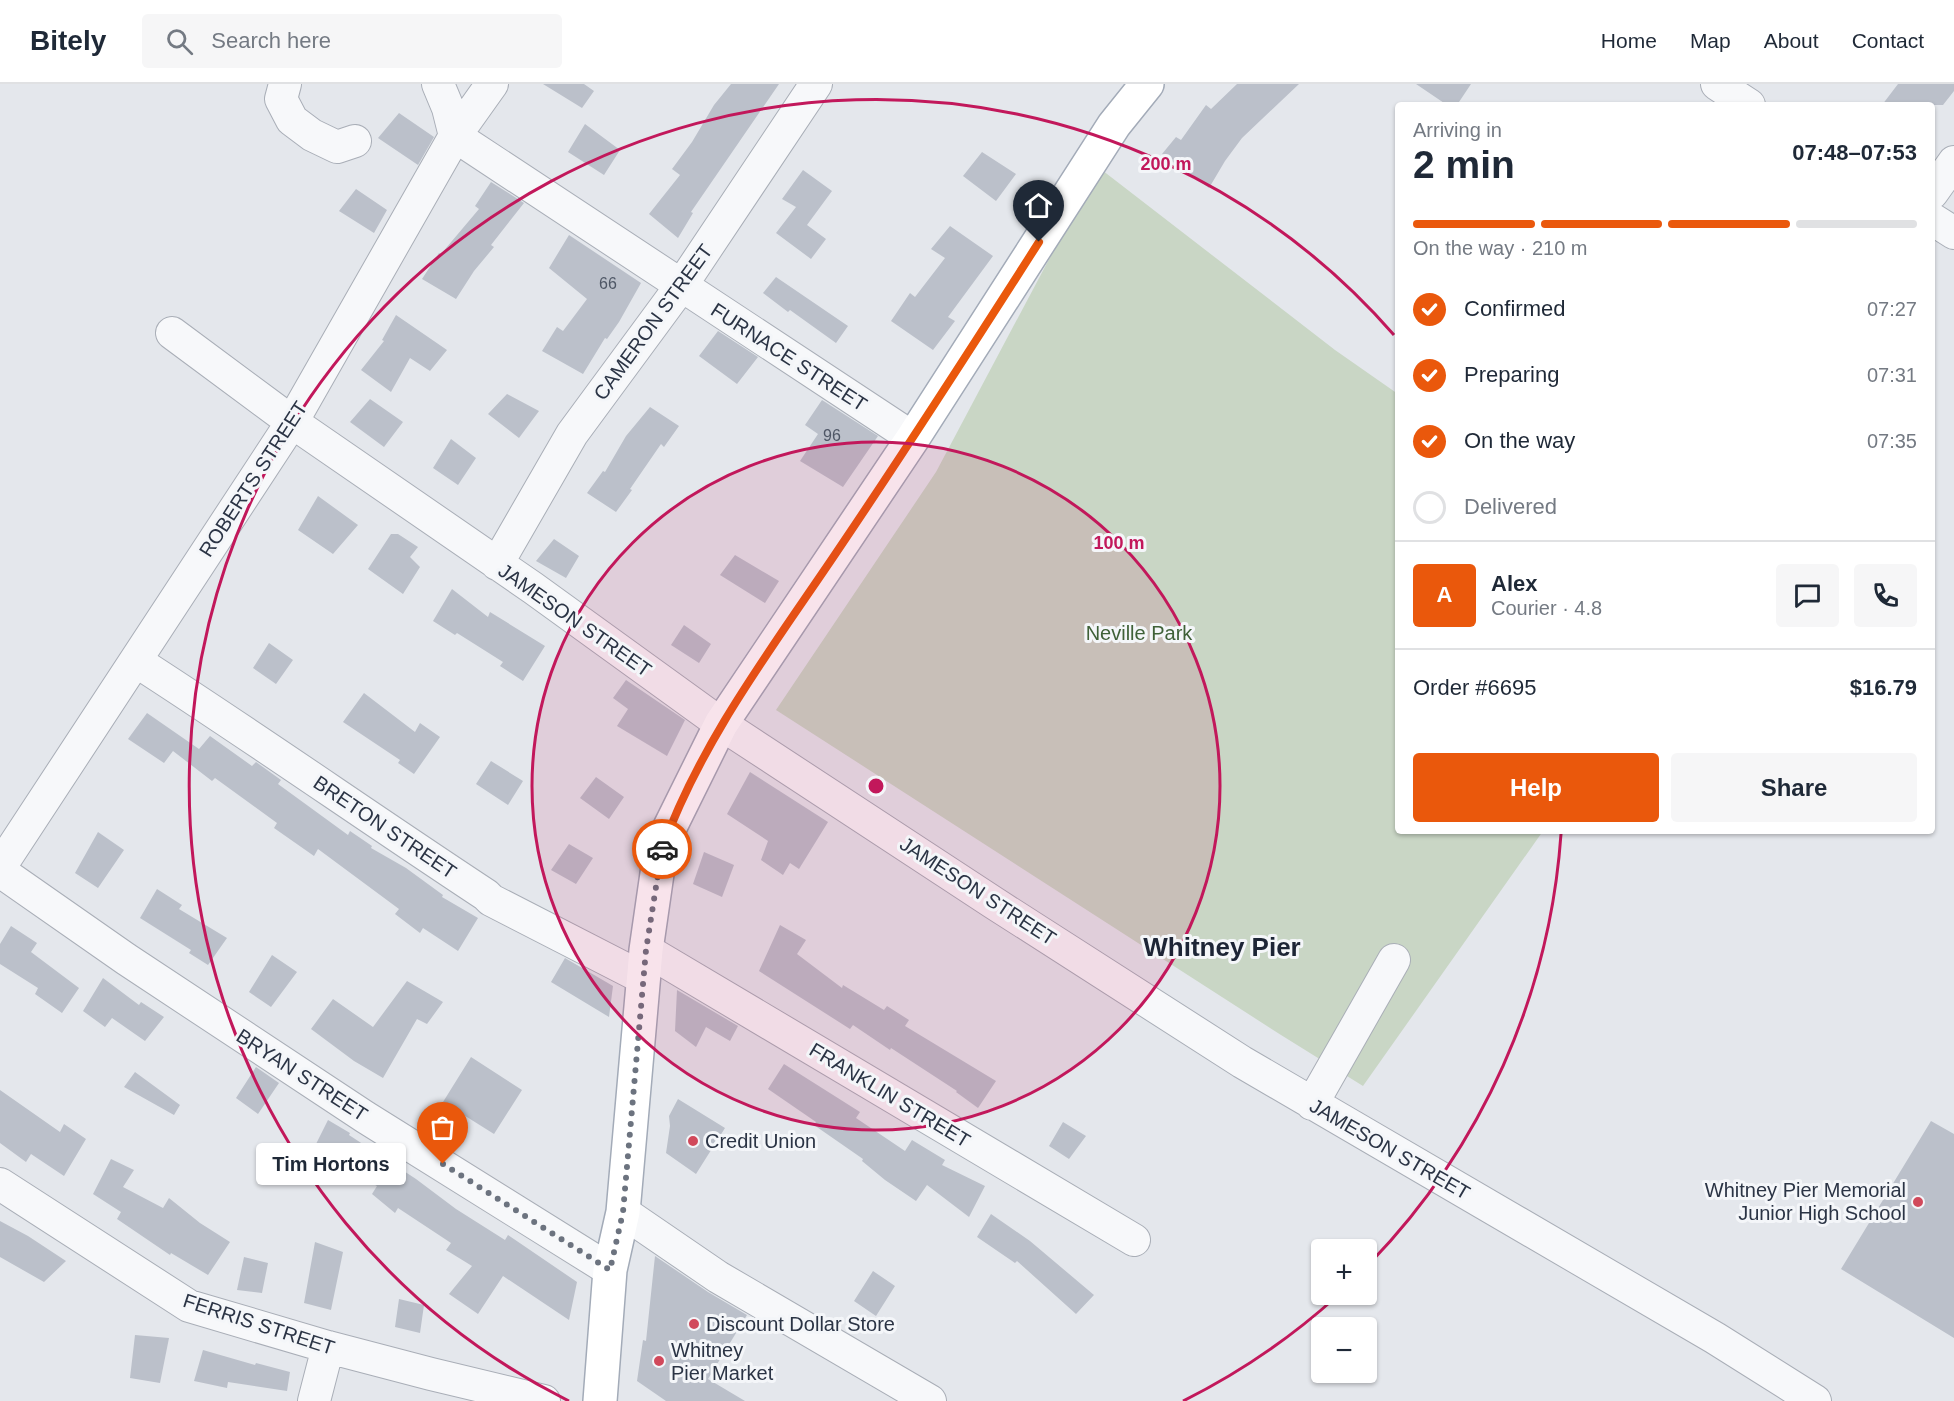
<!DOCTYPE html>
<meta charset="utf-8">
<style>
body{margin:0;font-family:Arial,sans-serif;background:#f6f6f7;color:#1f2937;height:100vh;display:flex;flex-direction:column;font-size:22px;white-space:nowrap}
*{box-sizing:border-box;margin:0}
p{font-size:20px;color:#747a83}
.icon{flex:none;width:33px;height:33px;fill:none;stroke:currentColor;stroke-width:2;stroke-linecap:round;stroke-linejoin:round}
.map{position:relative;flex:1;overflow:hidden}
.drawer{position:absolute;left:1395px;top:18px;width:540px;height:732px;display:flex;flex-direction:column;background:#fff;border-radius:6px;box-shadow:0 2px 4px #0004}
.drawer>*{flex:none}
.tools{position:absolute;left:1311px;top:1155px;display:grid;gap:12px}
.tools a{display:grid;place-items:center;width:66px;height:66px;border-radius:6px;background:#fff;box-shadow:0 2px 4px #0004;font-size:30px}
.pin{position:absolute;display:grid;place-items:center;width:51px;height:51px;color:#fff;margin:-62px -26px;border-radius:50% 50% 50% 0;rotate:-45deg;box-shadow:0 0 6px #0007}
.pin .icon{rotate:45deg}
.courier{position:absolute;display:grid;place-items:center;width:60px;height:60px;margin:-30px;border:4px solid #ea580c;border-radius:50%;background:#fff;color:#222;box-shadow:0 2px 8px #0007}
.bubble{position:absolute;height:42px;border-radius:6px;background:#fff;box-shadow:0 2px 4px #0004;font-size:20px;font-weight:600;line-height:42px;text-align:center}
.headline em{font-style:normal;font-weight:600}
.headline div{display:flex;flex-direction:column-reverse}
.headline{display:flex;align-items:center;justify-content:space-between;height:102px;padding:0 18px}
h1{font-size:39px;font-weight:600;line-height:45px}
.bar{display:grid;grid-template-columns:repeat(4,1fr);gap:9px 6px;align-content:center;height:72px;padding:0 18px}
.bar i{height:8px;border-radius:4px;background:#e0e1e3}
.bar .active{background:#ea580c}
.bar p{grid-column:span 4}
.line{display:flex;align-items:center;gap:15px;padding:0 18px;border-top:2px solid #e0e1e3}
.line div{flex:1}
.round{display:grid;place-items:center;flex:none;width:63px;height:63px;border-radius:6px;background:#f6f6f7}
ol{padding:0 18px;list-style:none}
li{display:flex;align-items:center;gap:18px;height:66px}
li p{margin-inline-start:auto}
li .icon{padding:6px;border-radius:50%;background:#ea580c;color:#fff;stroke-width:4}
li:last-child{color:#747a83}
li i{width:33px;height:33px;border:3px solid #e0e1e3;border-radius:50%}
.button{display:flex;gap:12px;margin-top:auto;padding:12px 18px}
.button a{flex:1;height:69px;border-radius:6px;background:#ea580c;color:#fff;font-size:24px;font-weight:600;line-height:69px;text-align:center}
.button a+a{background:#f6f6f7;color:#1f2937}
header{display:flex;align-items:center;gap:36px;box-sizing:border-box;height:84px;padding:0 30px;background:#fff;border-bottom:2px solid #e0e1e3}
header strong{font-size:28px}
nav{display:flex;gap:33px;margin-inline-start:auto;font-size:21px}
.search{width:420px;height:54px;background:#f6f6f7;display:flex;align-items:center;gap:15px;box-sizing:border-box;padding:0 21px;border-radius:6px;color:#747a83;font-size:22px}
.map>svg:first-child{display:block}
.green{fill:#c9d6c5}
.building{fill:#bbc0ca}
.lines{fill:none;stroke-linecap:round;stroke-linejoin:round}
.minor-casing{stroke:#a9aeb7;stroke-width:34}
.major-casing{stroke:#a3abb8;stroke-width:36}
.minor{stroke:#f7f8fa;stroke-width:32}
.major{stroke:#fff;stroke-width:33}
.done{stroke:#6c737f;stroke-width:6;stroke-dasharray:0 10.8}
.route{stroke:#ea580c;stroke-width:8}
.ring{fill:none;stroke:#c2185b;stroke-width:3}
.poi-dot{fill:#d1495b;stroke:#f4f6f9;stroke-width:2}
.labels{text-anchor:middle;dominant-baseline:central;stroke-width:6;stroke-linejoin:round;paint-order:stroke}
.number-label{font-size:16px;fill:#4f5766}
.street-label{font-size:20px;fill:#2b3445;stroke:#f4f6f9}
.park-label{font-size:20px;fill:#3f6138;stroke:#f4f6f9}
.poi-label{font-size:20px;fill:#2b3445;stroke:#f4f6f9;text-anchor:start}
.district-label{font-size:26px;font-weight:bold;fill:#1d2536;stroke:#f4f6f9}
.centre{fill:#c2185b;stroke:#f4f6f9;stroke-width:3}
.ring-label{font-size:18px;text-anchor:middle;font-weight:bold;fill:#c2185b;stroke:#f4f6f9;stroke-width:6;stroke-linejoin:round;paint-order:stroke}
</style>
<header>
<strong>Bitely</strong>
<div class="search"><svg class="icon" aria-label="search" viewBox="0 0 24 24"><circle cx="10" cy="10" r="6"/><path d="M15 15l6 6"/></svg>Search here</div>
<nav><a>Home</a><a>Map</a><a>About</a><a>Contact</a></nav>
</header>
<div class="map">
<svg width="1954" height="1317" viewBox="0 0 1954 1317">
<rect width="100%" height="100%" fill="#e4e7ec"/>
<path class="green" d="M1098,83l237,183 63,44v437h145l-180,255 -82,-51 -505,-325 160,-238z"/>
<path class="building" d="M543,0h41l10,7 -12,17z
M731,0h48l-88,128 2,1 -15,25 -29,-24 31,-39 -8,-6 20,-27 22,-37z
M1237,0h62l-57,54 -17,23 -16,27 -47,-34 14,-17 5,3 25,-35 5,4z
M1416,0h55l-14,21h-10z
M1898,0h56v7l-11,14h-61z
M399,29l35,24 -16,28 -40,-27z
M585,40l35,26 -16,25 -36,-23z
M982,68l34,22 -20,27 -33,-25z
M803,86l29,21 -25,34 19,14 -15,20 -35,-26 20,-26 -14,-8z
M491,98l33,21 -33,42 3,2 -20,24 -18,28 -34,-20 17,-26 2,1 38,-45 -4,-3z
M356,105l31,21 -13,23 -35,-22z
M950,142l43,30 -45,61 7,4 -22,29 -42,-29 19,-28 5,4 30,-39 -14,-9z
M569,151l72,48 -22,39 -12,17 -2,-1 -22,36 -41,-23 15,-24 6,4 24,-32 -38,-31z
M776,193l72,49 -12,17 -46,-33 -2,2 -25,-19z
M396,231l51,35 -17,21 -20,-13 -19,34 -30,-22 23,-29 -2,-1z
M718,247l40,26 -21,27 -38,-28z
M507,310l32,17 -20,27 -31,-24z
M370,315l33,23 -19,25 -34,-25z
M822,316l56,36 -35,51 -43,-26 18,-27 -13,-9z
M650,323l29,19 -15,21 -3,-3 -31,45 2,1 -16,22 -29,-19 16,-22 2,1 21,-36z
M451,355l25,19 -18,27 -25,-17z
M318,412l40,29 -25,29 -35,-24z
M391,450h7l20,13 -8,10 10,10 -17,27 -35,-25z
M554,455l25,17 -13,22 -30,-17z
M735,471l44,26 -14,22 -45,-28z
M452,505l36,28 2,-5 55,34 -22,35 -23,-15 3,-4 -46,-29 -2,2 -22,-14z
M684,541l27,19 -12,19 -28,-18z
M269,559l24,17 -17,24 -23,-16z
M626,596l59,40 -18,36 -50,-30 11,-17 -15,-11z
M364,609l51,39 5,-9 20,14 -26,37 -16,-11 2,-3 -57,-38z
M147,629l52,36 11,-13 42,30 4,-4 25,18 -3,4 70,51 2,-4 22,15 -1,2 35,20 37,27 -1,2 36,21 -20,33 -35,-23 -3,5 -25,-19 4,-5 -81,-60 -4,7 -40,-28 3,-5 -62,-45 -3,3 -39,-30 -9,12 -36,-24z
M491,677l32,20 -15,24 -32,-21z
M750,688l78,50 -29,47 -9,-6 -7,12 -22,-15 7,-19 -41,-27z
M596,693l28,20 -15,22 -29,-21z
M98,748l26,18 -26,38 -23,-15z
M569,760l24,14 -17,26 -25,-14z
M704,768l30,13 -12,32 -29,-13z
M157,805l25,16 -3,4 48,29 -19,27 -19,-12 2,-3 -51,-32z
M780,841l26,15 -9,14 45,34 1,-3 41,25 3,-4 22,14 -4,6 91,55 -18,27 -22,-16 1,-1 -66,-43 -1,2 -37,-25 -3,4 -91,-58z
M11,842l26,17 -6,9 48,36 -17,25 -27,-19 3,-6 -38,-24v-20z
M272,871l25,17 -26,35 -22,-15z
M565,874l48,28 -4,31 -58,-35z
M103,894l36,27 2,-3 23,15 -19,24 -33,-23 -7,9 -22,-16z
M407,897l36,21 -16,22 -10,-5 -34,59 -29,-17 -43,-32 22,-30 40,28z
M677,906l61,36 -8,15 -24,-14 -10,20 -21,-16z
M471,973l51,33 -28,44 -51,-32z
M784,980l76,48 -4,6 49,33 7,-11 33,20 -3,5 43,21 -16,31 -42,-32 -11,16 -31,-21 -23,-19 1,-2 -49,-34 2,-3 -48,-33z
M256,983l23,16 -21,31 -22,-16z
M135,988l45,33 -6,10 -50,-28z
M0,1006l60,42 4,-8 22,15 -22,37 -33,-22 -5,8 -26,-19z
M678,1015l47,29 -29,46 -30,-21 4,-27 -1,-10z
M328,1036l22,13 -1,2 67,44 40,30 49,31 3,-5 69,47 -8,38 -66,-44 -25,38 -29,-20 23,-28 -26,-16 5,-7 -53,-35 -3,5 -23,-19 5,-8 -40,-21 -23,-17z
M1931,1037l23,13v204l-113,-69z
M1063,1038l23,14 -17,23 -20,-13z
M111,1075l23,11 -11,17 40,21 6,-10 31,25 30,19 -22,33 -37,-22 -1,2 -53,-36 4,-7 -28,-18z
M991,1130l39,27 64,54 -18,19 -59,-53 -2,2 -38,-26z
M0,1137l28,15 38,25 -22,21 -44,-25z
M315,1158l28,10 -12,58 -27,-7z
M655,1172l53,36 39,23 -39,64 37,22h-79l-29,-20 6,-41 3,1z
M244,1173l24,6 -6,30 -25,-3z
M873,1187l22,15 -19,30 -22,-15z
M399,1215l25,6 -4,28 -25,-6z
M135,1251l34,3 -9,45 -30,-5z
M203,1266l52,15 1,-2 34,9 -3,19 -59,-9 -1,6 -33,-7z"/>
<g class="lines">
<g class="minor-casing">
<path id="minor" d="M285,0l-4,15 11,21 20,15 25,12 18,-6
M438,0l10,24 7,28
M1717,0l32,21
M455,52l458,302
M1932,109l22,-31
M1932,135l22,14
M172,249l120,89 241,166 188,136 273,179 248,159 473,276 100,63
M497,480l75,-130 109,-148 135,-202
M136,577c118,76 233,157 350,234l5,5 152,78
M0,783l292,-445 163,-286 37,-52
M0,787l126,88 239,158 245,153
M646,866l488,290
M1312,1020l82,-144
M0,1100l189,122 139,41 103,27 113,27
M623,1128l95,65 212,124
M314,1317l14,-54"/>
</g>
<g class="major-casing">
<path id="major" d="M600,1317l10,-131 13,-58 23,-262 14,-97 10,-26 51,-103 192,-286 201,-313 33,-41"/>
</g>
<use href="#minor" class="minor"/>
<use href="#major" class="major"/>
</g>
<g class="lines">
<path class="done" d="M443,1080l167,106 13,-58 23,-262 16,-101"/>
<path class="route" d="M662,765c39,-108 110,-201 174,-296 69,-102 136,-206 203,-311"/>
</g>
<circle cx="876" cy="702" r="344" fill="#c2185b" fill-opacity=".12"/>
<g class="ring">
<circle cx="876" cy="702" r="344"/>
<path d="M1561 750A687 687 0 0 1 1370 1179M1336 1213A687 687 0 0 1 1183 1317M569 1317A687 687 0 1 1 1394 251"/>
</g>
<g class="poi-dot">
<circle cx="693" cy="1057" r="6"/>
<circle cx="1918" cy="1118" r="6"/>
<circle cx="694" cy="1240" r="6"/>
<circle cx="659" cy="1277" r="6"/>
</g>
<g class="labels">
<g class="number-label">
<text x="608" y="199">66</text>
<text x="832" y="351">96</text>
</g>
<g class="street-label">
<text transform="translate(653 238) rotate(-54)">CAMERON STREET</text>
<text transform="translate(789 273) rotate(33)">FURNACE STREET</text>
<text transform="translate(253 395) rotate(-57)">ROBERTS STREET</text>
<text transform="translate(575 536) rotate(35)">JAMESON STREET</text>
<text transform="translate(385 743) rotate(34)">BRETON STREET</text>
<text transform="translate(978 807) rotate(33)">JAMESON STREET</text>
<text transform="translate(302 991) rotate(33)">BRYAN STREET</text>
<text transform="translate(890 1011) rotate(31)">FRANKLIN STREET</text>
<text transform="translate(1390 1065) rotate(30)">JAMESON STREET</text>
<text transform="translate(259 1240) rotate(18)">FERRIS STREET</text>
</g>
<g class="park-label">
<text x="1139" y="549">Neville Park</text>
</g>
<g class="poi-label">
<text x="705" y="1057">Credit Union</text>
<text x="1906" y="1106" text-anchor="end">Whitney Pier Memorial<tspan x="1906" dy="23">Junior High School</tspan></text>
<text x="706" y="1240">Discount Dollar Store</text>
<text x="671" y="1266">Whitney<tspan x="671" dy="23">Pier Market</tspan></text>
</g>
<g class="district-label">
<text x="1222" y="863">Whitney Pier</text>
</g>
</g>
<circle cx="876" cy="702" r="9" class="centre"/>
<g class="ring-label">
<text x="1166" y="86">200 m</text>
<text x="1119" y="465">100 m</text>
</g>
</svg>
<div class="tools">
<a>+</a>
<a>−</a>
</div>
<div class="pin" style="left:443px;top:1080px;background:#ea580c"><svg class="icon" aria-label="bag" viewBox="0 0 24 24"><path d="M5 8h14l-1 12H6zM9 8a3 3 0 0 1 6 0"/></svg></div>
<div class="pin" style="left:1039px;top:158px;background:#1f2937"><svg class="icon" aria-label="home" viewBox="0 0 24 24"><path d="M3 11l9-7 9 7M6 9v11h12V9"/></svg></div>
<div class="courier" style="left:662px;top:765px"><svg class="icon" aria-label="car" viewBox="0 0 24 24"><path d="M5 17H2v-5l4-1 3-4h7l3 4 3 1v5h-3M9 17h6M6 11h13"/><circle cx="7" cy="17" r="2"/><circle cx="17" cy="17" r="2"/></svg></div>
<div class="bubble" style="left:256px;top:1059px;width:150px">Tim Hortons</div>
<section class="drawer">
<div class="headline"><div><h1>2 min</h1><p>Arriving in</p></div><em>07:48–07:53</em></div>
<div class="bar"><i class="active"></i><i class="active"></i><i class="active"></i><i></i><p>On the way · 210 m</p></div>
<ol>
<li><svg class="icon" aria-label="check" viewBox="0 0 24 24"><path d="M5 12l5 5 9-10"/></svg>Confirmed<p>07:27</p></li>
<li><svg class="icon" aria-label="check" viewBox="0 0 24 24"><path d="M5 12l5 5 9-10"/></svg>Preparing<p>07:31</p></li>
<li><svg class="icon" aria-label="check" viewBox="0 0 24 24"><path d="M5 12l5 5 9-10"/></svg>On the way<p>07:35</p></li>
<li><i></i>Delivered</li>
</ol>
<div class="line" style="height:108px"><b class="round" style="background:#ea580c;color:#fff">A</b><div><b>Alex</b><p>Courier · 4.8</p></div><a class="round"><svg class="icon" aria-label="chat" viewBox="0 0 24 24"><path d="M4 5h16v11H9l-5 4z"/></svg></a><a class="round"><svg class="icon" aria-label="phone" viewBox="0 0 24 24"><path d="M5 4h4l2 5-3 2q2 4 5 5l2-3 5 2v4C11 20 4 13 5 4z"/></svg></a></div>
<div class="line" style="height:78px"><div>Order #6695</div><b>$16.79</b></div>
<div class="button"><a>Help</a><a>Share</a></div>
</section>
</div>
